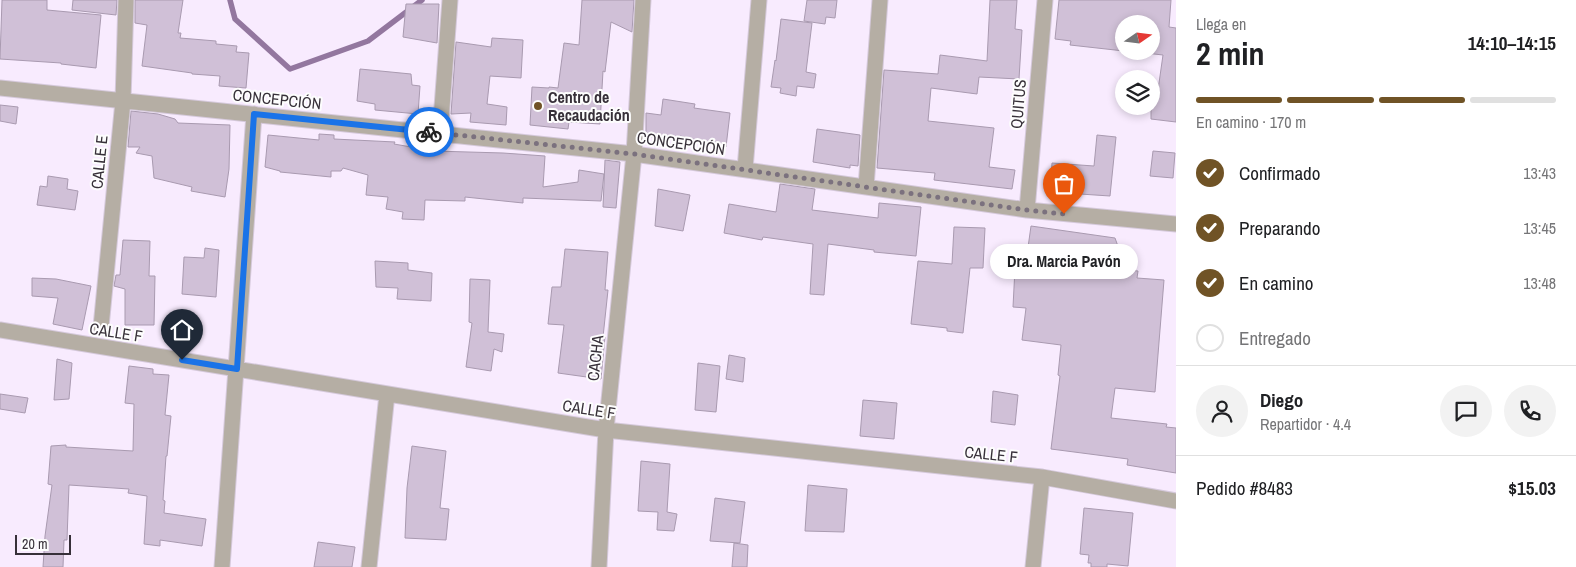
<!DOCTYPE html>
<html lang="es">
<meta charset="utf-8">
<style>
body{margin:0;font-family:"Archivo Narrow",sans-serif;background:#f2f2f2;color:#202124;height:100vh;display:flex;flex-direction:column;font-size:19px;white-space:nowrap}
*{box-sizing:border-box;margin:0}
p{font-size:16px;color:#757577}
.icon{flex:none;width:28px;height:28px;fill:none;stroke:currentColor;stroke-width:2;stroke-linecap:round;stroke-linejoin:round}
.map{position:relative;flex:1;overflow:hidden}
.details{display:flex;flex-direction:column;background:#fff;width:400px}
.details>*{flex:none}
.needle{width:32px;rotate:76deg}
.controls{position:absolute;left:1115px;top:15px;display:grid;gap:10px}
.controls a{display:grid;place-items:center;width:45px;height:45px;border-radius:50%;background:#fff;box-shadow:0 2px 8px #0003;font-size:25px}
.scale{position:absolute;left:15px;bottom:12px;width:56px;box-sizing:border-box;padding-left:5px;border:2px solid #373039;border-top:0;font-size:14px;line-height:18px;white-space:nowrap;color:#373039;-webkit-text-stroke:4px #fdfdfd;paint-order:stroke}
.pin{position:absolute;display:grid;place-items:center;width:42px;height:42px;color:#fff;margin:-51px -21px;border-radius:50% 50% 50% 0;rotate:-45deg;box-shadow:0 0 5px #0007}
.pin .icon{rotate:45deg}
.courier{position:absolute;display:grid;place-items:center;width:50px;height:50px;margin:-25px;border:4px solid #1a73e8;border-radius:50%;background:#fff;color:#222;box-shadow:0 1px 6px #0007}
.bubble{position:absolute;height:35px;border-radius:18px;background:#fff;box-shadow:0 2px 8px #0003;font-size:16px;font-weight:800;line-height:35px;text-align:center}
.overview em{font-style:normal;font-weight:800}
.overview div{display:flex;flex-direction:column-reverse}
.overview{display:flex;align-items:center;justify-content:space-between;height:85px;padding:0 20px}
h1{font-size:32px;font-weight:800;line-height:38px}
.bar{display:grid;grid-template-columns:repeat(4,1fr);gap:8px 5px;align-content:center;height:60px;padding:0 20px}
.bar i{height:6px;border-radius:4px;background:#e0e0e0}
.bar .active{background:#705326}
.bar p{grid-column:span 4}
.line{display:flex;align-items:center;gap:12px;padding:0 20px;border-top:1px solid #e0e0e0}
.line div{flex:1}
.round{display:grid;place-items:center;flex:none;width:52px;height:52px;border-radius:26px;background:#f2f2f2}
ol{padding:0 20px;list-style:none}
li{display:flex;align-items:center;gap:15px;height:55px}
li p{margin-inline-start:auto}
li .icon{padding:5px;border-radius:50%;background:#705326;color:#fff;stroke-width:4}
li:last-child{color:#757577}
li i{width:28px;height:28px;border:2px solid #e0e0e0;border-radius:50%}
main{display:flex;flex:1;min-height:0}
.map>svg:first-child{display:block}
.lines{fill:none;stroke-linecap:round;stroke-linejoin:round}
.stream{stroke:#93779f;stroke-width:5.5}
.building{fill:#d0c0d7;stroke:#a99ab0}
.minor-casing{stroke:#d5c9db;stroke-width:17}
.minor{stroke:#b5aea4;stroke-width:15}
.done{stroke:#7b717e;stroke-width:5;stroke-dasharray:0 9}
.route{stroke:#1a73e8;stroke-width:6}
.poi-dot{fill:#705326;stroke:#fdfdfd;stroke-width:2}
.labels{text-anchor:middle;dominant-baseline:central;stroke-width:4;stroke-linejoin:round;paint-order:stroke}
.poi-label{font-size:16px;font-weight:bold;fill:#373039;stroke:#fdfdfd;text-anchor:start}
.street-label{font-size:16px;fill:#373039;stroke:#fdfdfd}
</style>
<main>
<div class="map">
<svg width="1176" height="567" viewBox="0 0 1176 567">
<rect width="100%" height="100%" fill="#f8ebfe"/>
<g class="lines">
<path class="stream" d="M230,0l5,19 55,50 78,-28 54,-41"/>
</g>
<path class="building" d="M2,0h45v10l54,5 -5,53 -35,-4v-1l-61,-4z
M73,0h44l-1,15 -44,-5z
M135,0h48l-5,33h3l-1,5 36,3v3l21,2 -1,6 13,1 -3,35 -27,-2 1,-10 -28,-2v-1l-50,-7 5,-41 -12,-2z
M582,0h52l-2,32 -21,-10 -6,50 -2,-1 -3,53 -31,-2 -1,7 -38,-4 2,-38 17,1v-1l9,1 6,-45 15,2z
M807,0h30l-2,18 -9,-1 -1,7 -21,-3z
M990,0h27l-2,29 7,1 -3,49 -40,-2 -2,17 -46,-6 -3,33 66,7 -5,39 26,3 -3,19 -78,-9 1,-7 -58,-5 7,-98 54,4 2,-19 47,6z
M1059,0h112l-2,27 7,1v94l-25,-3v-30l7,1 5,-35 -36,-4h24v-27h-27v27l-54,-6 1,-4 -16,-2z
M406,4h33l-2,39 -34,-6z
M781,19l31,4 -6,49 10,2 -2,14 -17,-2 -1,10 -16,-3 1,-5 -10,-1 4,-27 1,1z
M492,38l31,2 -2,38 -31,-2 -3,28 20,3 -1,18 -36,-3 1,-9 -20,1 5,-72 35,5z
M360,69l51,5 1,11 8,1 -2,28 -43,-4v-6l-18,-3z
M663,99l32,5 -1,4 36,5 -4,34 -46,-11v4l-34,-4v-23l15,2z
M0,105l18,2 -2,17 -16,-3z
M131,111l27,3 17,5 3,4 52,2 -1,44 -4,28 -34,-6 1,-4 -38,-9 -2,-22 -16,-3 4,-6h-12z
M817,129l43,6 -2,31 -8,-1v3l-37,-6z
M319,134l15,1v4l61,3 -1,2 40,7 69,2 42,3 -2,31 35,-5 1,-12 25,4 -3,27 -78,-3v5l-58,-6v4l-40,-1 -1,20 -22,-1 1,-7 -17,-3 2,-12 -22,-2 2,-20 -25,-7 -2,3h-10v6l-51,-5v-1l-15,-4 3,-32 51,5z
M1097,135l19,2 -6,59 -60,-4 2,-29 42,3z
M1153,151l22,2 -2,25 -23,-2z
M605,160l15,2 -4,46 -13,-1z
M48,176l20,3 -1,10 11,2 -3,19 -38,-5 3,-19 7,1z
M780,184l35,5 -3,21 66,8 1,-15 42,4 -5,49 -42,-4v-2l-46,-6 -4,51 -14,-1 3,-50 -50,-7 -1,3 -38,-7 5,-29 47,8z
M658,189l32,6 -7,36 -28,-5z
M1031,226l84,12 4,11 -4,20 23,2 -1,7 27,2 -9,112 -40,-4 -4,30 56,6 -1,3 10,1v45l-49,-8 1,-6 -77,-10 9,-73 -2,-1 3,-30 -39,-5 4,-32 -13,-1 2,-39 10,1z
M954,227l31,1 -2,40h-13l-7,65 -16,-2v-3l-36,-4 7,-63 34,3z
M123,240l27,1 -1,35h6l-1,49h-29v-36l-11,-3 2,-11h4z
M205,248l14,2 -3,47 -34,-3 2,-37 20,1z
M565,249l43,3 -3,38h3l-5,47h2l-4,42 -43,-6 6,-48 -16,-1 4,-37h9z
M375,261l33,2v7l24,3 -1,28 -34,-2 1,-11 -22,-1z
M32,278l24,1 35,7 -9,44 -29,-6 5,-26 -26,-2z
M470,279l20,1 -2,52 16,2 -2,18 -8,-3 -3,22 -25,-4 6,-44 -3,-1z
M729,355l16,3 -2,24 -17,-3z
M57,359l15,4 -3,36 -15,1z
M698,363l22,3 -4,46 -21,-2z
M129,366l24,3v5l16,1 -4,40 6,1 -4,40h-1l-3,44 2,1 -1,12 42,6 -4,27 -42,-6v6l-16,-2 3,-48 -19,-3 1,-4 -60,-4 -2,55h-3l-1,27h-20l2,-31 7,-51 -4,-1 3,-38 15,-1v2l67,4 1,-47 -9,-1z
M993,391l25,4 -3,30 -24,-3z
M0,394l28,4 -3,15 -25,-4z
M863,400l34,3 -3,36 -34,-3z
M412,446l34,5 -6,57 9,1 -3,31 -41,-2 2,-50z
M641,461l29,3 -3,48 10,2 -3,17 -17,-1 1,-18 -20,-1z
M808,485l39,4 -3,43 -39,-1z
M715,498l30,4 -5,41 -30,-2z
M1084,508l49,5 -5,53 -21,-2v3h-16v-4h-3l1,-8 -9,-1z
M318,542l37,5 -3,20h-38z
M734,543l14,2 -1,22h-15z"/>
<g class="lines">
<g class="minor-casing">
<path id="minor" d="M0,88l634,66 393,56 149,14
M440,134l10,-134
M745,169l14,-169
M866,187l14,-187
M1027,210l18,-210
M101,327l22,-226 3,-101
M0,330l606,100 436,47 134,24
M222,567l32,-453
M369,567l18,-173
M599,567l7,-137 28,-276 9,-154
M1033,567l9,-90"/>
</g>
<use href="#minor" class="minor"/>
</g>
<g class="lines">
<path class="done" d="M429,132l205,22 393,56 37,4"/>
<path class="route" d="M182,360l55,9 17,-255 175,18"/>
</g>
<circle class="poi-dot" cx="538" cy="106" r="5"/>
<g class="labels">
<g class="poi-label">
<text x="548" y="97">Centro de<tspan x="548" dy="18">Recaudación</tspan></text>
</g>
<g class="street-label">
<text transform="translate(277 99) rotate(6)">CONCEPCIÓN</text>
<text transform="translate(1018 104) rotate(-85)">QUITUS</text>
<text transform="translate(681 143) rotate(8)">CONCEPCIÓN</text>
<text transform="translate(99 162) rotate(-84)">CALLE E</text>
<text transform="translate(116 332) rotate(9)">CALLE F</text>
<text transform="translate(595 358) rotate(-84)">CACHA</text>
<text transform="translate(589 409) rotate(9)">CALLE F</text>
<text transform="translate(991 454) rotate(6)">CALLE F</text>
</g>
</g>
</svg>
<div class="controls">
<a><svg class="needle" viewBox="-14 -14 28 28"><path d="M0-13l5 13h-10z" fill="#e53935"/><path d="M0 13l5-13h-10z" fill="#757577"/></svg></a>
<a><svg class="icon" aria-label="layers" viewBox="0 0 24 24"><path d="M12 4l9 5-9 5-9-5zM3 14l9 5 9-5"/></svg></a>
</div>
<div class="scale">20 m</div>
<div class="pin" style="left:1064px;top:214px;background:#ea580c"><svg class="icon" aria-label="bag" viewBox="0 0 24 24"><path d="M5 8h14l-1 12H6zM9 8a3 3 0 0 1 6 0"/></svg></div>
<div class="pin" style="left:182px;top:360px;background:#1f2937"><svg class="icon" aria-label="home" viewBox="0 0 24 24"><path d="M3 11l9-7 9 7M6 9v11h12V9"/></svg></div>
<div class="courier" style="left:429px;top:132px"><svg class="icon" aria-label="bike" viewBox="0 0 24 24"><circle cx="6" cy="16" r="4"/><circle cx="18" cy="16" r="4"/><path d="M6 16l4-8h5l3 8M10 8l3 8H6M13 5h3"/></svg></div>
<div class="bubble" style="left:990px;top:244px;width:148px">Dra. Marcia Pavón</div>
</div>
<section class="details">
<div class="overview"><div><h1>2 min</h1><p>Llega en</p></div><em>14:10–14:15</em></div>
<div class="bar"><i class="active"></i><i class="active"></i><i class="active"></i><i></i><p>En camino · 170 m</p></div>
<ol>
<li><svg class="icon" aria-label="check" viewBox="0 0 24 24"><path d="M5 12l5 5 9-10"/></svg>Confirmado<p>13:43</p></li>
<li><svg class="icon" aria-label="check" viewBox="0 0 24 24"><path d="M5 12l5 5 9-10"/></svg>Preparando<p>13:45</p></li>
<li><svg class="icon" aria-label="check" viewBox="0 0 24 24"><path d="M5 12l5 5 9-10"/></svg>En camino<p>13:48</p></li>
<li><i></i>Entregado</li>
</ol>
<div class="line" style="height:90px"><a class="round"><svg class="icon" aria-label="person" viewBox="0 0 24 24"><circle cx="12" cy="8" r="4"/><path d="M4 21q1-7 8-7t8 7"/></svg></a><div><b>Diego</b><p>Repartidor · 4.4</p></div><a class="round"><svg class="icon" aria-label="chat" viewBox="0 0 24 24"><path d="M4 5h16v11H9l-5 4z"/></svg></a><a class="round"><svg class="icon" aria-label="phone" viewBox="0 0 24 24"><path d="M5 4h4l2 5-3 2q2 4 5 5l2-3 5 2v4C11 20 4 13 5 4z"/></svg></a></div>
<div class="line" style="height:65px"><div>Pedido #8483</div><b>$15.03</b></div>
</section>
</main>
